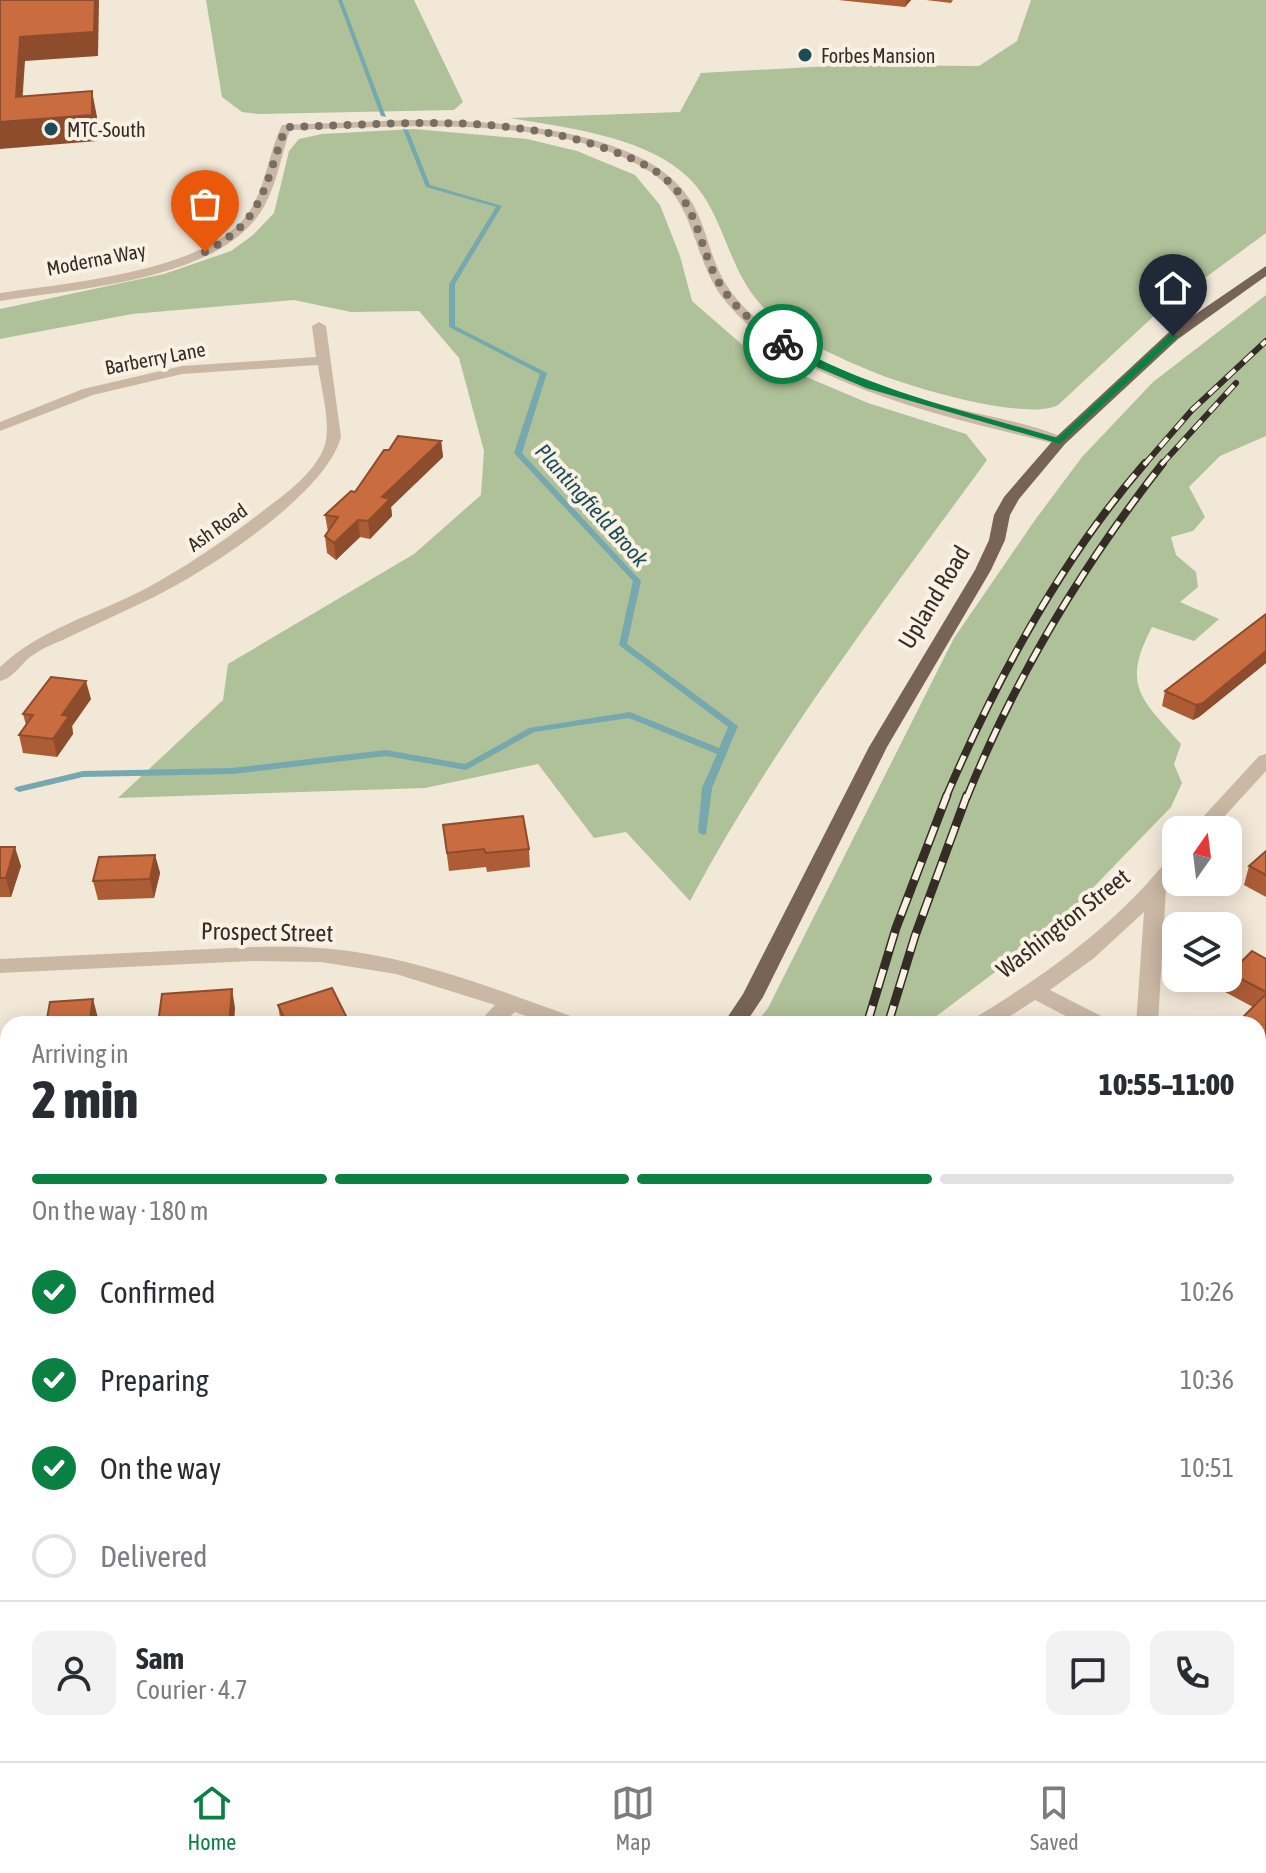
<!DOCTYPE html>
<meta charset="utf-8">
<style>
body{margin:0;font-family:"Asap Condensed",sans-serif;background:#f2f2f3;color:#2b2b33;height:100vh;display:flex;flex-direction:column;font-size:30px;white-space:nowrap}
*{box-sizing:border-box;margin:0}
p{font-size:26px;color:#7c7c81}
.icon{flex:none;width:44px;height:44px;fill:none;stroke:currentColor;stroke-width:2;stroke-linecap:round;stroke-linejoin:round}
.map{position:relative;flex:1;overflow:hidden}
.details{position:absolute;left:0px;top:1016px;width:1266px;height:746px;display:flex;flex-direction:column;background:#fff;border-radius:24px 24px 0 0;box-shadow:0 4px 20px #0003}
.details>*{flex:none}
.needle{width:52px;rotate:14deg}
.buttons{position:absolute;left:1162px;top:816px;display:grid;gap:16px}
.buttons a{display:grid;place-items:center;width:80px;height:80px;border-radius:16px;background:#fff;box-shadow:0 4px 20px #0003;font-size:40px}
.pin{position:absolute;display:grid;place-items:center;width:68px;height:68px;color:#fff;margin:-82px -34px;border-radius:50% 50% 50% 0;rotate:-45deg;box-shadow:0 0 8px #0007}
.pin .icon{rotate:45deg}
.courier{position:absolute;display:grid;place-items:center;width:80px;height:80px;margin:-40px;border:6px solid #0b8043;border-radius:50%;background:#fff;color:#222;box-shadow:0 2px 10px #0007}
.overview em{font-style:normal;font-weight:800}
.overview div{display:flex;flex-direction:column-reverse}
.overview{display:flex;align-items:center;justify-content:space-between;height:136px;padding:0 32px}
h1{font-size:52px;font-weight:800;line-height:60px}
.bar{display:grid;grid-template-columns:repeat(4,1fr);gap:12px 8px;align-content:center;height:96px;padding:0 32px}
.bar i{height:10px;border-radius:6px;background:#e1e1e2}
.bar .selected{background:#0b8043}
.bar p{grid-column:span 4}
.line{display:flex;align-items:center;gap:20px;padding:0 32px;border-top:2px solid #e1e1e2}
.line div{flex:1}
.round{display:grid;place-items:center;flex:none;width:84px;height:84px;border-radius:16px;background:#f2f2f3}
ol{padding:0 32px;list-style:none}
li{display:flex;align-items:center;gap:24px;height:88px}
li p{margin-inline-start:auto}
li .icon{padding:8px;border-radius:50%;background:#0b8043;color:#fff;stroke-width:4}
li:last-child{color:#7c7c81}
li i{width:44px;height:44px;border:4px solid #e1e1e2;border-radius:50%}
.tab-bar{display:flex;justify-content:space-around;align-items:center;height:112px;border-top:2px solid #e1e1e2;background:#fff;font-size:22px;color:#7c7c81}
.tab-bar a{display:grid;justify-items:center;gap:4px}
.tab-bar .selected{color:#0b8043}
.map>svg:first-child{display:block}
.green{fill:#afc198}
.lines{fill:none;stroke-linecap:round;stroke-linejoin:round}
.stream{fill:#76a8af;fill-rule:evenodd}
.minor{fill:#cab8a4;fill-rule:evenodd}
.major{fill:#776456;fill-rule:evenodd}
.rail-far3-casing{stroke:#352c26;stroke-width:6}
.rail-far2-casing{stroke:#352c26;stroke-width:8}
.rail-far1-casing{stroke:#352c26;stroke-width:9}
.rail-casing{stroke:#352c26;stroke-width:11}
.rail-far3{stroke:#f9f1e4;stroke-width:4;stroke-dasharray:12;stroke-linecap:butt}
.rail-far2{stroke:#f9f1e4;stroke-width:5;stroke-dasharray:15;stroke-linecap:butt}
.rail-far1{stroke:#f9f1e4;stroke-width:6;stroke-dasharray:19;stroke-linecap:butt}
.rail{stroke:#f9f1e4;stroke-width:8;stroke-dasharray:25;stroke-linecap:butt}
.wall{fill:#ad5d36}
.shaded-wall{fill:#8d4c2c}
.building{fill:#c96c3f;stroke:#8d4c2c;stroke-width:2}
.route{fill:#0b8043}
.done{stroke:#776e64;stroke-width:8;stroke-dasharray:0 14.4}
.poi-dot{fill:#1b4d57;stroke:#f9f1e4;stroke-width:3}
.labels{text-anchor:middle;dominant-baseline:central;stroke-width:8;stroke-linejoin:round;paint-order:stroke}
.far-poi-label{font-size:20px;fill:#352c26;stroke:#f9f1e4;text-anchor:start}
.far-street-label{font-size:20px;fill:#352c26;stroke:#f9f1e4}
.far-water-label{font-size:22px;font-style:italic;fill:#1b4d57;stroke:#f9f1e4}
.street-label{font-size:24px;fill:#352c26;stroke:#f9f1e4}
</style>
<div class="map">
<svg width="1266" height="1761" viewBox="0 0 1266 1761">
<rect width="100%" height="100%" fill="#f2e8d8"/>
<path class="green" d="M206,0h208l49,102 -9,8 -195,4 -17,-2 -20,-15z
M1031,0h235v233l-110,81 -98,91c-32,17 -152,-19 -187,-34 -37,-15 -82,-36 -109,-65 -38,-41 -37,-99 -80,-134 -42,-36 -119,-45 -172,-54l170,-6 21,-39 148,-8 130,1 38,-25z
M414,129l113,10 50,12 58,24 25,30 20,51 12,45 62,54 114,48 98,31 21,26c-104,143 -214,285 -297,441l-64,-69 -32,6 -56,-74 -113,24 -307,10 105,-98 5,-36 186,-110 67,-59 3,-44 -25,-93 -40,-47 -68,1 -57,-12 -162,14 -132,25v-30l164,-35 67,-23 22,-16 21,-22 15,-62 10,-12 23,-5z
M1266,295v141l-46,20 -31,31 16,30 -12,14 -22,6 5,18 20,17 2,15 -18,15 39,17 -25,22 -42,-14c-31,59 -11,71 29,117l-7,20 8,19 -11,24 -116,120 -129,97h-171l13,-16 186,-370 81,-118 47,-63 71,-75z"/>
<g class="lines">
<path class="stream" d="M338,0h4l44,117 -5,-1z
M403,129l5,1 22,55 72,21 -47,78v42l92,47 -25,80 119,128 -14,63 111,82 -26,62 -6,46 -3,1 -5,-3 4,-44 15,-34 -88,-36 -95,14 -68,38 -80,-14 -154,18 -149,3 -64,15 -5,-3 2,-2 67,-16 149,-3 154,-18 79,14 64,-36 101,-16 89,36 9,-21 -109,-82 14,-64 -119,-128 26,-79 -91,-47v-43l47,-77 -70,-20z"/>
<path class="minor" d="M409,120c79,0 236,6 282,81 13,21 17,45 27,68 16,37 52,63 86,83 46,26 97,42 147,55 25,7 100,20 116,34l-7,4c-104,-26 -271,-59 -338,-148 -29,-39 -27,-95 -70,-124 -92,-61 -256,-46 -362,-43 -10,29 -15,67 -36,91 -50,60 -180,68 -254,80v-8c66,-10 204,-21 246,-77 20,-26 22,-63 36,-91z
M319,322l7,4 15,111c-15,57 -134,134 -187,160 -27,13 -55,26 -83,39 -12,6 -27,11 -38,19 -12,8 -19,23 -33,26v-14c40,-38 97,-53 145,-78 43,-23 85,-52 123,-82 19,-14 45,-34 55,-57 10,-22 -2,-60 -5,-85l-136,9 -89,21 -93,36v-9l83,-33 99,-23 134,-9 -4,-31z
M1266,754v17l-54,59h-21l68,-74z
M1176,857v19l-10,13 -8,135h-22l8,-112 -50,46 -44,32 57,29 3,5h-29l-46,-24 -37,24h-28l3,-5c74,-45 141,-93 196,-161z
M252,947c22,0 45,-1 67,1 90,6 176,41 260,71l3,5h-34l-33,-12 -13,12h-25l18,-19 -99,-31 -75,-12 -69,-1 -252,12v-14z
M8,1278v21l-8,2v-21z
M1104,1754h30v7h-30z"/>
<path class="major" d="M1266,266v10l-88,63 -113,105 -46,55 -9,16 -5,25 -14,30 -104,177 -124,250 -18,27h-22l20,-30 126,-247 106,-177 14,-30 5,-25 10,-18 51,-59 113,-105z
M278,1754h32l-2,7h-32z"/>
<g class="rail-far3-casing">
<path id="rail-far3" d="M1144,465l48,-55 74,-69
M1161,465l75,-82"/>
</g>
<g class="rail-far2-casing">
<path id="rail-far2" d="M946,797c51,-119 114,-236 199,-334
M967,797c49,-121 115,-231 196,-334"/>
</g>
<g class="rail-far1-casing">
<path id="rail-far1" d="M867,1024l29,-96 51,-133
M888,1024l27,-88 52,-141"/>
</g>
<g class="rail-casing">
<path id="rail" d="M662,1761l2,-7
M694,1761l2,-7"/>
</g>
<use href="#rail-far3" class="rail-far3"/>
<use href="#rail-far2" class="rail-far2"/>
<use href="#rail-far1" class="rail-far1"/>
<use href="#rail" class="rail"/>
</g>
<path class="wall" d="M838,0h73l-6,7z
M926,0h27l-2,3z
M441,441l2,16 -52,50 1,9 -22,23 -10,-2 -24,23 -9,-7 -2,-17 3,-4 -3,-17 30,-23 34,-42z
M1266,614v49l-67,54 -6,3 -31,-14 3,-15z
M91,699l-19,27 1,8 -16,23 -34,-4 -4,-18 7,-10 -3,-11z
M443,825l86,24 1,18 -43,5 -1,-5 -37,4z
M0,847l21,19 -10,31h-11z
M1266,851v46l-22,-12 5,-19z
M155,855l5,18 -6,25 -56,2 -5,-19z
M1266,959v119l-8,-5v-49l-5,-17 -28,-15 5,-19z
M278,1005l72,19h-69z
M1258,1263l8,2v235l-8,-1z
M1258,1545l8,2v110l-8,-1z
M110,1754h47l-5,7h-27z
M1241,1754h17l8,7h-25z"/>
<path class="shaded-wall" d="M95,0h4l-1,56 -73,5 -4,59 71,-29 5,26v24l-97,8v-27l16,-25 4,-60z
M906,0h5l-6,7z
M441,441l2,16 -52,50 1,9 -22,23 -2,-18 14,-24z
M358,520l2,17 -24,23 -2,-17z
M1266,651v12l-67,54 -6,3 3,-15z
M86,681l5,18 -19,27 1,8 -16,23 -4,-18 9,-24z
M15,847l6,19 -10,31 -5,-19z
M155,855l5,18 -6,25 -4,-19z
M232,989l3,19 -1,16h-5z
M93,999l5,19 -1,6h-8z
M140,1754h17l-5,7h-10z"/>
<path class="building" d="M0,0h95l-1,32 -74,5 -4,60 76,-6v24l-92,7z
M398,436l43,5 -59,56 8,2 -22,22 -10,-1 -24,23 -9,-7 13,-19 -13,-2 26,-24 4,1 29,-42h5z
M1266,614v37l-63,52 -7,2 -31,-14z
M51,677l35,4 -24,34 7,1 -16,23 -34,-4 14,-20 -10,-1z
M523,816l6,33 -43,4 -2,-4 -37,4 -4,-28z
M0,847h15l-9,31h-6z
M1266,851v24l-17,-9z
M155,855l-5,24 -57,2 6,-24z
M1252,951l14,8v33l-36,-19z
M332,988l18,36h-63l-9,-19z
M232,989l-3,35h-71l4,-30z
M1266,994v61l-8,-4v-27h-22z
M93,999l-4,25h-43l4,-22z
M1258,1263l8,2v215l-8,-1v-75l5,1 -4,-71h-1z
M1258,1545l8,2v91l-8,-2z
M8,1551v40l-8,-29v-8z
M1258,1716l8,2v43h-17v-7h9z
M432,1754l12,7h-17z
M456,1754h13l12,7h-30z
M933,1754h47l15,4v3h-63z"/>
<path class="route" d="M1170,334l8,2 -118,108 -194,-56 -47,-20 -40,-24 7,-2c85,48 179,69 272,96z"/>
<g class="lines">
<path class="done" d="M205,252c61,-32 58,-66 81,-125 110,-2 220,-16 326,24 25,9 49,19 66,41 17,21 22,48 32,72 13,35 42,59 73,80"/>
</g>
<g class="poi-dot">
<circle cx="805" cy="55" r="8"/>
<circle cx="51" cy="129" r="8"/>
</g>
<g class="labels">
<g class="far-poi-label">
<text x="821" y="55">Forbes Mansion</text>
<text x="67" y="129">MTC-South</text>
</g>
<g class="far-street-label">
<text transform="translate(96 259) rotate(-11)">Moderna Way</text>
<text transform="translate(155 358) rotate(-11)">Barberry Lane</text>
<text transform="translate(217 527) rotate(-35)">Ash Road</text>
</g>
<g class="far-water-label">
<text transform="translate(592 505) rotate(48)">Plantingfield Brook</text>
</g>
<g class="street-label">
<text transform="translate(934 597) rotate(-59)">Upland Road</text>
<text transform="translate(1063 923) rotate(-38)">Washington Street</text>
<text transform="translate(267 932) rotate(1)">Prospect Street</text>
</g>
</g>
</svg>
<div class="buttons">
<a><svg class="needle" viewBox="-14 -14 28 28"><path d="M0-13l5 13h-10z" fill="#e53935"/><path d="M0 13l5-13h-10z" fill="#7c7c81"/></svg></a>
<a><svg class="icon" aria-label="layers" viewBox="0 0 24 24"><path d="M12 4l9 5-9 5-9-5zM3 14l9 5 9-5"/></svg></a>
</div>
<div class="pin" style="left:205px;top:252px;background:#ea580c"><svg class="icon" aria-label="bag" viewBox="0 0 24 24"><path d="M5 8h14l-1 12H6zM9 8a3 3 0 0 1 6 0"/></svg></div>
<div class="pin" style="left:1173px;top:336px;background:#1f2937"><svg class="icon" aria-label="home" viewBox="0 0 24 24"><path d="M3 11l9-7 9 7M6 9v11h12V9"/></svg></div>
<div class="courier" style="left:783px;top:344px"><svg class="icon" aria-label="bike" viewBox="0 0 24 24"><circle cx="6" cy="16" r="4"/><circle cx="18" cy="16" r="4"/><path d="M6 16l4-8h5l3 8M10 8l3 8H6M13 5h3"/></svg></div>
<section class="details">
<div class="overview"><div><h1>2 min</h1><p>Arriving in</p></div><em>10:55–11:00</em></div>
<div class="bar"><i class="selected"></i><i class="selected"></i><i class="selected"></i><i></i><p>On the way · 180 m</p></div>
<ol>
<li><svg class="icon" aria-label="check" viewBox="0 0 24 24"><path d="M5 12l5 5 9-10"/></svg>Confirmed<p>10:26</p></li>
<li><svg class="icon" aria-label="check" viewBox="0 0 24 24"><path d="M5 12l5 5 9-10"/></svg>Preparing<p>10:36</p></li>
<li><svg class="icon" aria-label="check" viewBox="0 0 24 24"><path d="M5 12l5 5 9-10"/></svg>On the way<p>10:51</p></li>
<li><i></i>Delivered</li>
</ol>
<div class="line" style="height:144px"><a class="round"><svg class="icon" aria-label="person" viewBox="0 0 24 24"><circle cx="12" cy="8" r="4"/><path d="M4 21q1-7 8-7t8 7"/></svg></a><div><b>Sam</b><p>Courier · 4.7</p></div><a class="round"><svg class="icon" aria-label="chat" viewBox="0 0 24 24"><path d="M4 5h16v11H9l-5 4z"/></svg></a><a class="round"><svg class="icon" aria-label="phone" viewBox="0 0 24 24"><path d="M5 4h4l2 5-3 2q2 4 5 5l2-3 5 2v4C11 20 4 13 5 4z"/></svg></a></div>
</section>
</div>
<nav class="tab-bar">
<a class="selected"><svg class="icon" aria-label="home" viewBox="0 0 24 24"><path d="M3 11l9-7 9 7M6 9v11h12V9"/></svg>Home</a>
<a><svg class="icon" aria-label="map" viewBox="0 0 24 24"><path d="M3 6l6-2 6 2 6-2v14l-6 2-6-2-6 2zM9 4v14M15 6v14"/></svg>Map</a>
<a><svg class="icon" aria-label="saved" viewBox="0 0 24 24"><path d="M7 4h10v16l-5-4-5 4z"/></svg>Saved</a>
</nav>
